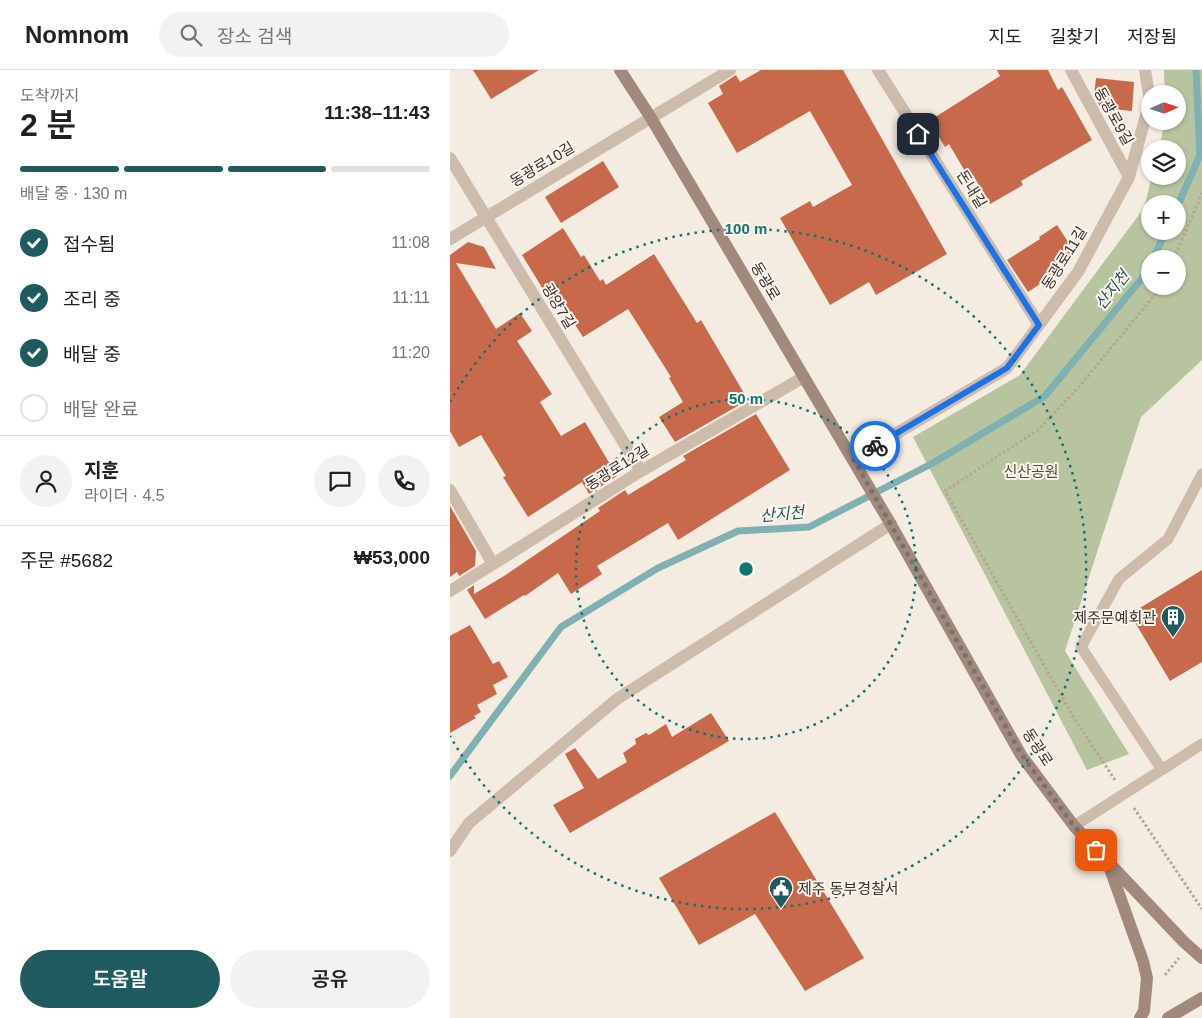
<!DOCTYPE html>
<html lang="ko">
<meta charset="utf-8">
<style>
body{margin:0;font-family:Arial,"Noto Sans KR",sans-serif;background:#f2f2f2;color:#202124;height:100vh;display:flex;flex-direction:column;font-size:19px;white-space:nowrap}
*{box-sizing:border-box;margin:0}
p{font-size:16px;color:#757577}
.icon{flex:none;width:28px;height:28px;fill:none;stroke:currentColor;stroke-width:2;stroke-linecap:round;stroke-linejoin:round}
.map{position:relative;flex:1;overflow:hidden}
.sheet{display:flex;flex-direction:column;background:#fff;width:450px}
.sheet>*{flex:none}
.needle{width:32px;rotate:87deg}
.fabs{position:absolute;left:691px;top:15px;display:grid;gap:10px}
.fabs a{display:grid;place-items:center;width:45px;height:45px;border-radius:50%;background:#fff;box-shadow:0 1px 4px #0004;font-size:25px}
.pin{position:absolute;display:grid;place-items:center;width:42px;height:42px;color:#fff;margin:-21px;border-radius:10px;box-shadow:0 2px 8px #0006}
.courier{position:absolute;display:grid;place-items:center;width:50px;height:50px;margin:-25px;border:4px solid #1a73e8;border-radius:50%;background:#fff;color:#222;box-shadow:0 1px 6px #0007}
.head em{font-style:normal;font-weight:600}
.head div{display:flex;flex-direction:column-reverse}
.head{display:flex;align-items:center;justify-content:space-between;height:85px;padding:0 20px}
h1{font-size:32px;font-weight:600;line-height:38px}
.bar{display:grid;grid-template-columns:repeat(4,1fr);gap:8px 5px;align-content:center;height:60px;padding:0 20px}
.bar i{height:6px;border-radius:4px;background:#e0e0e0}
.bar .current{background:#1f5a5e}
.bar p{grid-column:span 4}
.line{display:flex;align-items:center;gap:12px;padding:0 20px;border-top:1px solid #e0e0e0}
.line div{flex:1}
.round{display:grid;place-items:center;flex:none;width:52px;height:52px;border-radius:26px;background:#f2f2f2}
ol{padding:0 20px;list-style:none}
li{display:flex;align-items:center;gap:15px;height:55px}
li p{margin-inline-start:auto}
li .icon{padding:5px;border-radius:50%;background:#1f5a5e;color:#fff;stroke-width:4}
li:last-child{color:#757577}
li i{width:28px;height:28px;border:2px solid #e0e0e0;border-radius:50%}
.primary-button{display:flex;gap:10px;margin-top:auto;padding:10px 20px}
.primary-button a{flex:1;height:58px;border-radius:30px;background:#1f5a5e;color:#fff;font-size:20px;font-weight:600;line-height:58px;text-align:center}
.primary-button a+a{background:#f2f2f2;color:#202124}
header{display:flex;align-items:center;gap:30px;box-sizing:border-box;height:70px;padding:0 25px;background:#fff;border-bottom:1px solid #e0e0e0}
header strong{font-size:24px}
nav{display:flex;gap:28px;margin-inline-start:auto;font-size:18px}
.search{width:350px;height:45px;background:#f2f2f2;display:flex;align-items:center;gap:12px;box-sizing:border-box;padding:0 18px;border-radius:28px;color:#757577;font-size:19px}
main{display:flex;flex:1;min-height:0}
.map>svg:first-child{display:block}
.green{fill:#b8c4a0;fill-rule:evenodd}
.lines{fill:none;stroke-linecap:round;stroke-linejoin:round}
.stream{stroke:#7fb0b2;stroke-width:7}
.building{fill:#c8694b}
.path{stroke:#b9a596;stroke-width:3;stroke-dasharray:2.5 2.5;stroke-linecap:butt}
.lane{stroke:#cdbbac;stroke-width:11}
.street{stroke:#cdbbac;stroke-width:12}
.secondary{stroke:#a18a7d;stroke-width:12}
.done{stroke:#7c716b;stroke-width:5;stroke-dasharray:0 9}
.route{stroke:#1a73e8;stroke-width:6}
.ring{fill:none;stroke:#0f766e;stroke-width:2.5;stroke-dasharray:2.5 5}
.labels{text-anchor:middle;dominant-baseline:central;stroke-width:4;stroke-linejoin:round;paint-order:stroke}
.street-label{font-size:15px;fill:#3b302b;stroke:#fbf5ee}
.park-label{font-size:15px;fill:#4a5a2e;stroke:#fbf5ee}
.poi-label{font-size:15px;fill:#3b302b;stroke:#fbf5ee;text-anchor:end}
.water-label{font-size:16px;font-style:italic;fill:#1f5a5e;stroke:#fbf5ee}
.centre{fill:#0f766e;stroke:#fbf5ee;stroke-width:2.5}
.ring-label{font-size:15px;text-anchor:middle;font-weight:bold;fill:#0f766e;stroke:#fbf5ee;stroke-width:4;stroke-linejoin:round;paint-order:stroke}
</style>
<header>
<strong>Nomnom</strong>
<div class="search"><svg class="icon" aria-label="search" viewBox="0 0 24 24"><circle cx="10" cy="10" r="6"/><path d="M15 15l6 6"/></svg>장소 검색</div>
<nav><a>지도</a><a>길찾기</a><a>저장됨</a></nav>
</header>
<main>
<section class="sheet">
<div class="head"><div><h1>2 분</h1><p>도착까지</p></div><em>11:38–11:43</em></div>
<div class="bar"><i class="current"></i><i class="current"></i><i class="current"></i><i></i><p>배달 중 · 130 m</p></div>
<ol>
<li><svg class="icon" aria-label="check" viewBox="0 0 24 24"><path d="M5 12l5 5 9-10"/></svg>접수됨<p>11:08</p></li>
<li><svg class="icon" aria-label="check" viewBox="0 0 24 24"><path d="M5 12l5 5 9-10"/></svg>조리 중<p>11:11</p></li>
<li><svg class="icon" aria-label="check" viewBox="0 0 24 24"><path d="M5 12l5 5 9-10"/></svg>배달 중<p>11:20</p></li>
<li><i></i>배달 완료</li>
</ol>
<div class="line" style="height:90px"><a class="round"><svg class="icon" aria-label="person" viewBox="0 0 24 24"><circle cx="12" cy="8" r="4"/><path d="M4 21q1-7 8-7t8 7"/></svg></a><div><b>지훈</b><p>라이더 · 4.5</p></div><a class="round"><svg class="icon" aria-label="chat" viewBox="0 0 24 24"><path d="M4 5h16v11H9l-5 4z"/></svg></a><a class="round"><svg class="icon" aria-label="phone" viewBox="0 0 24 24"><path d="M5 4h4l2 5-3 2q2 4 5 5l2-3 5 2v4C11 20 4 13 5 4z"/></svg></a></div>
<div class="line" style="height:65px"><div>주문 #5682</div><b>₩53,000</b></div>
<div class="primary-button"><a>도움말</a><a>공유</a></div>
</section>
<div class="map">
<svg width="752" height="948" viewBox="0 0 752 948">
<rect width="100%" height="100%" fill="#f4ebe1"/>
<path class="green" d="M714,0h38v290l-61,57 -76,234 64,103 -42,16 -174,-333 107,-62 124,-167 8,-32h26v-27h-19l6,-28h13v-27h-13zM700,134h28v27h-28zM700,189h28v27h-28z"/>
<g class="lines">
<path class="stream" d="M728,135l22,-50 -4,-85
M703,189l13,-28
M0,706l111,-149 97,-59 80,-37 71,-4 124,-64 112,-67 102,-124 3,-6"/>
</g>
<path class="building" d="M23,0h66l-48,29z
M311,0h82l104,184 -71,41 -7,-13 -39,23 -50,-87 30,-17 3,6 39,-22 -42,-74 -73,42 -29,-50 15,-9 -4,-8 17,-11 4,7z
M547,0h51l10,20 4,-3 30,53 -71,41 2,4 -33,19 -17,-29 -4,3 -20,-34 -4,3 -16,-26 71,-45z
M646,8l38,4 -2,29 -31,-3 -7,-12z
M153,91l16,26 -58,36 -16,-26z
M607,155l17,26 -27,18 5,7 -24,16 -21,-32 33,-21 -1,-2z
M113,158l18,29 3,-2 16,26 3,-2 3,6 48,-31 43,69 4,-3 47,80 -73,42 -16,-25 24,-15 -14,-24 2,-1 -43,-68 -45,28 -22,-34 -7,4 -32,-52z
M18,172l16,5 12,22 -40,-6 40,66 24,-16 12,18 -15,10 35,53 -12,8 21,34 24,-14 32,54 -28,18 -7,-12 -54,35 -25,-40 3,-1 -25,-41 -22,12 -9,-16v-176z
M306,344l34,56 -112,70 -10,-17 -71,43 5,8 -31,20 -13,-21 -33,23 -1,-1 -39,24 -18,-29 7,-5v9l30,-18 96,-65 -2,-3 27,-18 3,5 58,-35 -3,-4z
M0,436l26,45 -1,15 -16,10 -2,-4 -7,5z
M752,500v92l-32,19 -40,-67z
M20,555l23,39 6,-3 9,16 -15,8 4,9 -20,11 4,7 -7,4 2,2 -26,15v-97z
M261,643l18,28 -159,92 -17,-28 31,-17 -19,-34 10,-6 23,31 29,-17 -4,-9 13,-9 -1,-5 11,-6 3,2 17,-11 6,13z
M325,742l89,146 -59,33 -50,-77 -56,31 -40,-67z"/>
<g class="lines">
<path class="path" d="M724,189l28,-66
M665,710l-41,-62 -129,-227 93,-61 41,-43 83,-101
M684,738l68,101
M715,905l14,-17"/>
<path class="lane" d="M712,700l-81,-123 38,-68 49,-40 34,-65
M624,756l128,-82"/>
<path class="street" d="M428,0l161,255
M621,0l58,107
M0,88l191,313
M0,169l280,-169
M403,389l154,-91 71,-96 51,-95 21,-76 -5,-31
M0,420l43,74
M0,521l191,-120 163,-94
M0,781l19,-28 148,-124 274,-175"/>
<path class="secondary" d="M170,0l31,48 239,405 131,232 53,71 110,116 18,16
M659,796l34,95 4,17 -3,33 -4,7
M718,948l34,-20"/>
</g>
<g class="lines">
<path class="done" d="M425,376l-22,13 1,1 168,295 52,71 22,24"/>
<path class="route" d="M425,376l132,-78 32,-43 -121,-191"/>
</g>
<g class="ring">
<circle cx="296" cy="499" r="170"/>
<path d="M0 332A340 340 0 1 1 0 666"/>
</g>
<defs>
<g id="building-pin" transform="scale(1.25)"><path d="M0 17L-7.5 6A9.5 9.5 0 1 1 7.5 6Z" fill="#1f5a5e" stroke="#fbf5ee"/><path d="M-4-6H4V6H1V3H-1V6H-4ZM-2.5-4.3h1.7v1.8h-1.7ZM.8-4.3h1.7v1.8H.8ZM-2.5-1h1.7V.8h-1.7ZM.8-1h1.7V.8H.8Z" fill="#fff"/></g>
<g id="civic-pin" transform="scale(1.25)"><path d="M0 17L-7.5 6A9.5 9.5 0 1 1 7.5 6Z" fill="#1f5a5e" stroke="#fbf5ee"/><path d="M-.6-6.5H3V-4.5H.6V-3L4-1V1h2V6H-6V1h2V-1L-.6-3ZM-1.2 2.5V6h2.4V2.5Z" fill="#fff"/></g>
</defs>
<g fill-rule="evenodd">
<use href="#building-pin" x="723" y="547"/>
<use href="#civic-pin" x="331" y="818"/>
</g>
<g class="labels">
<g class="street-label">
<text transform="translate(664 46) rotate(61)">동광로9길</text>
<text transform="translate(92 94) rotate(-31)">동광로10길</text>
<text transform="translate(522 119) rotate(58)">돈내길</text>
<text transform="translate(614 188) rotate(-58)">동광로11길</text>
<text transform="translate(316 211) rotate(59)">동광로</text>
<text transform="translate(109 236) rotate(59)">광양7길</text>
<text transform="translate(167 397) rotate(-32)">동광로12길</text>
<text transform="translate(588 677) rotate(57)">동광로</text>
</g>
<g class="park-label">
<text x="581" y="401">신산공원</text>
</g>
<g class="poi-label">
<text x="706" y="547">제주문예회관</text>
<text x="348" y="818" text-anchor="start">제주 동부경찰서</text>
</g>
<g class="water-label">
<text transform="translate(662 220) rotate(-51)">산지천</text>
<text transform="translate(332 444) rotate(-5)">산지천</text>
</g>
</g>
<circle cx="296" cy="499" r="8" class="centre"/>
<g class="ring-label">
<text x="296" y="164">100 m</text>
<text x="296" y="334">50 m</text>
</g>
</svg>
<div class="fabs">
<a><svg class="needle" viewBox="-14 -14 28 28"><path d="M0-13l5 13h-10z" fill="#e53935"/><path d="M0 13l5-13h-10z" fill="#757577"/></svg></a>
<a><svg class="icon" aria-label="layers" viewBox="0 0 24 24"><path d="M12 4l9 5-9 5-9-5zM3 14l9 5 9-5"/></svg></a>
<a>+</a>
<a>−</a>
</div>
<div class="pin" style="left:646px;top:780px;background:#ea580c"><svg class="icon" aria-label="bag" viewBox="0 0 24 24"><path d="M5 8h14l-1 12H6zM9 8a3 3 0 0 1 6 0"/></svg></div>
<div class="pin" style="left:468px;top:64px;background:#1f2937"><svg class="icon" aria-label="home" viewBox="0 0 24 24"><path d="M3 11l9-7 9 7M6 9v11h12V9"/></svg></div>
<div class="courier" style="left:425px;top:376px"><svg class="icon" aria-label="bike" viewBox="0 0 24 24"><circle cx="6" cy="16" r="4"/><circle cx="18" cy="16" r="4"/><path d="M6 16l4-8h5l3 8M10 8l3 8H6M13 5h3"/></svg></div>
</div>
</main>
